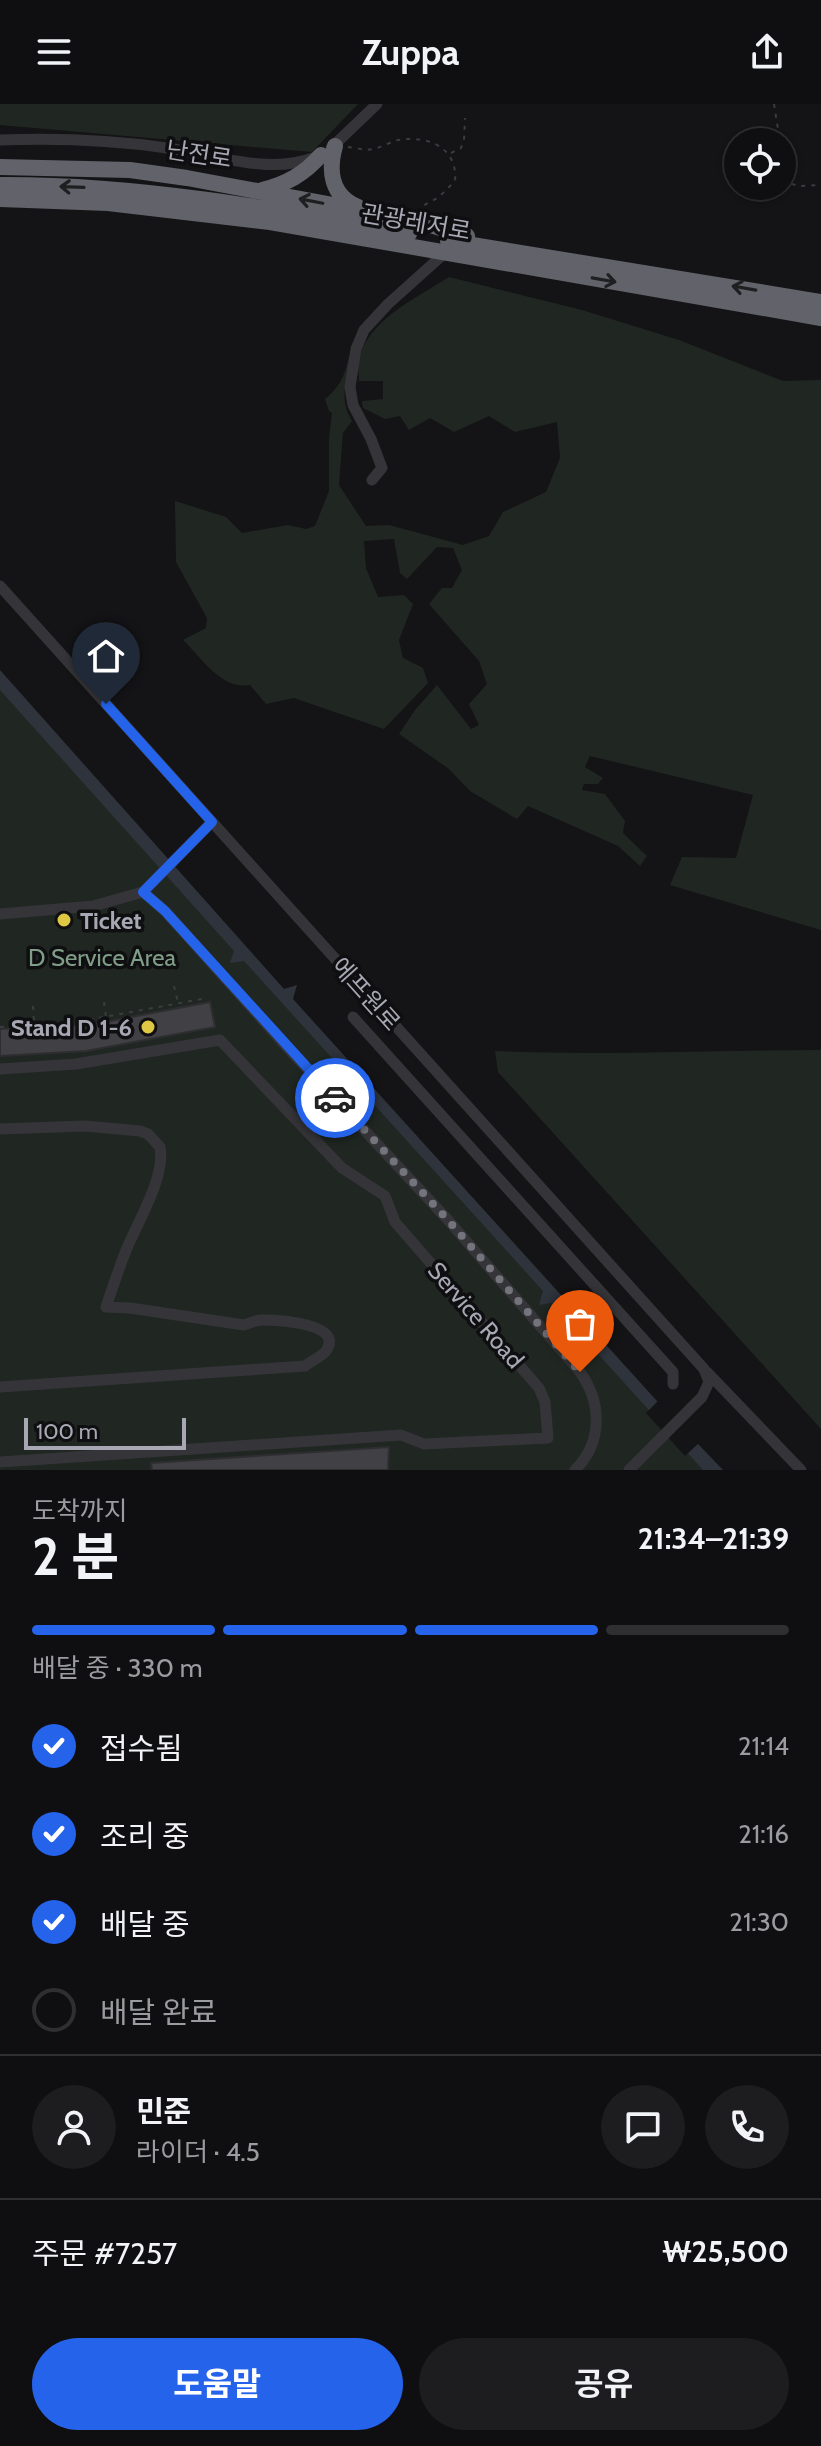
<!DOCTYPE html>
<html lang="ko">
<meta charset="utf-8">
<style>
body{margin:0;font-family:Cabin,"Noto Sans KR",sans-serif;background:#1d1c1e;color:#f1f3f6;height:100vh;display:flex;flex-direction:column;font-size:30px;white-space:nowrap}
*{box-sizing:border-box;margin:0}
p{font-size:26px;color:#9b9c9f}
.icon{flex:none;width:44px;height:44px;fill:none;stroke:currentColor;stroke-width:2;stroke-linecap:round;stroke-linejoin:round}
.map{position:relative;height:1366px;overflow:hidden}
.panel{display:flex;flex-direction:column;background:#0f0e10;flex:1}
.panel>*{flex:none}
.fabs{position:absolute;left:724px;top:24px;display:grid;gap:16px}
.fabs a{display:grid;place-items:center;width:72px;height:72px;border-radius:50%;background:#0f0e10;box-shadow:0 2px 6px #0004,0 0 0 2px #2f2e30;font-size:40px}
.scale{position:absolute;left:24px;bottom:20px;width:162px;box-sizing:border-box;padding-left:8px;border:4px solid #a7a8b4;border-top:0;font-size:22px;line-height:28px;white-space:nowrap;color:#a7a8b4;-webkit-text-stroke:6px #0f0e10;paint-order:stroke}
.pin{position:absolute;display:grid;place-items:center;width:68px;height:68px;color:#fff;margin:-82px -34px;border-radius:50% 50% 50% 0;rotate:-45deg;box-shadow:0 0 8px #0007}
.pin .icon{rotate:45deg}
.courier{position:absolute;display:grid;place-items:center;width:80px;height:80px;margin:-40px;border:6px solid #2563eb;border-radius:50%;background:#fff;color:#222;box-shadow:0 2px 10px #0007}
.head em{font-style:normal;font-weight:700}
.head div{display:flex;flex-direction:column-reverse}
.head{display:flex;align-items:center;justify-content:space-between;height:136px;padding:0 32px}
h1{font-size:52px;font-weight:700;line-height:60px}
.bar{display:grid;grid-template-columns:repeat(4,1fr);gap:12px 8px;align-content:center;height:96px;padding:0 32px}
.bar i{height:10px;border-radius:6px;background:#2f2e30}
.bar .on{background:#2563eb}
.bar p{grid-column:span 4}
.line{display:flex;align-items:center;gap:20px;padding:0 32px;border-top:2px solid #2f2e30}
.line div{flex:1}
.round{display:grid;place-items:center;flex:none;width:84px;height:84px;border-radius:42px;background:#1d1c1e}
ol{padding:0 32px;list-style:none}
li{display:flex;align-items:center;gap:24px;height:88px}
li p{margin-inline-start:auto}
li .icon{padding:8px;border-radius:50%;background:#2563eb;color:#fff;stroke-width:4}
li:last-child{color:#9b9c9f}
li i{width:44px;height:44px;border:4px solid #2f2e30;border-radius:50%}
.button{display:flex;gap:16px;margin-top:auto;padding:16px 32px}
.button a{flex:1;height:92px;border-radius:48px;background:#2563eb;color:#fff;font-size:32px;font-weight:700;line-height:92px;text-align:center}
.button a+a{background:#1d1c1e;color:#f1f3f6}
header{display:flex;justify-content:space-between;align-items:center;height:104px;padding:0 32px;background:#0f0e10;font-size:36px;font-weight:700}
.map>svg:first-child{display:block}
.green{fill:#202722}
.water{fill:#2e333c}
.pier{fill:#141315}
.building{fill:#414145;stroke:#2e2e31;stroke-width:2}
.lines{fill:none;stroke-linecap:round;stroke-linejoin:round}
.path{stroke:#3b3b40;stroke-width:2;stroke-dasharray:4 6;stroke-linecap:butt}
.minor{stroke:#353539;stroke-width:11}
.highway{stroke:#61626a;stroke-width:16}
.oneway{stroke:#1f1f22}
.done{stroke:#74747c;stroke-width:8;stroke-dasharray:0 14.4}
.route{stroke:#2563eb;stroke-width:10}
.poi-dot{fill:#dec843;stroke:#0f0e10;stroke-width:3}
.labels{text-anchor:middle;dominant-baseline:central;stroke-width:7;stroke-linejoin:round;paint-order:stroke}
.street-label{font-size:24px;fill:#a7a8b4;stroke:#0f0e10}
.poi-label{font-size:24px;font-weight:bold;fill:#a7a8b4;stroke:#0f0e10;text-anchor:start}
.park-label{font-size:24px;fill:#7f9d87;stroke:#0f0e10}
</style>
<header><svg class="icon" aria-label="menu" viewBox="0 0 24 24"><path d="M4 6h16M4 12h16M4 18h16"/></svg>Zuppa<svg class="icon" aria-label="share" viewBox="0 0 24 24"><path d="M12 15V3M7 8l5-5 5 5M5 13v7h14v-7"/></svg></header>
<div class="map">
<svg width="821" height="1366" viewBox="0 0 821 1366">
<rect width="100%" height="100%" fill="#141315"/>
<path class="green" d="M0,0h358l-46,48 -312,-27z
M449,173l133,33 97,30 104,41 38,-1v550l-151,-45 12,-28 54,1 17,-63 -163,-39 -5,11 18,11 -5,6h-14l-2,6 23,4 20,27 -2,12 24,23 -7,10 -22,-20 -90,-40 -11,13 -47,-28 -21,-22 -50,-35 16,-24 22,-25 34,44 8,-4 -10,-21 18,-20 -8,-23 -50,-57 13,-16h10l10,-18 -9,-22 -16,-1 -30,32 -7,-6 -6,-34 -30,2 2,27 12,29 26,-2 9,9 -14,36 4,18 20,10 5,15 -44,46 -90,-31 -28,6 -16,-19c-29,5 -48,-27 -67,-45l23,-12 1,-10 -31,-56 -1,-61 51,16 16,16 46,-8 18,4 9,-3 14,-35v-53l3,-25 -3,-2 -4,-12c16,-13 21,-25 24,-46 0,27 -12,43 3,68l-9,12 -4,52 27,41 23,-1 74,20 26,-9 14,-24 43,-20 14,-34 -3,-36 -42,10 -26,-16 -35,16 -24,-14 -21,12 -9,-14 -15,3 -22,-11 -1,-7 21,-2v-18h-24c0,-8 -2,-18 1,-26 12,-37 58,-58 89,-78z
M0,577l711,789h-711z
M821,944v381l-323,-357 -3,-21c108,5 216,-1 325,-1z"/>
<path class="water" d="M0,566l284,319 13,-4 -4,14 364,402 66,69h-20l-151,-167 -13,2 4,-14 -299,-330 -14,2 4,-12 -234,-261z"/>
<path class="pier" d="M660,1295l41,42 -16,15 -39,-43z"/>
<path class="building" d="M210,898l5,25 -129,24 -86,5v-27l79,-4v2z
M389,1343l-1,23h-236l-1,-7z"/>
<g class="lines">
<path class="path" d="M774,0l6,38
M348,43c8,1 18,4 25,2 9,-2 17,-7 25,-9 31,-5 60,8 57,41l-16,16 -20,11
M451,49l10,-5 3,-8 1,-22
M782,77l17,5 22,-1
M174,882l4,17
M104,898l2,15
M33,902l1,17
M0,923l82,-6 120,-22"/>
<path class="minor" d="M0,36c55,-2 112,0 167,8 46,6 101,27 146,10
M331,44l46,-44
M372,376l10,-12 -11,-29 -18,-34 -3,-18 6,-38 8,-19 24,-26 58,-52
M0,482l704,783 5,13 -7,15 -73,73
M143,788l22,19 122,136 161,173 132,152c22,31 23,70 -5,98
M0,810l93,-8 50,-14 69,-70
M353,913l320,355v12
M0,965l76,-5 144,-24 122,128 43,28 10,26 144,166 6,14 3,36 -124,6 -23,-9 -401,27
M0,1025l85,-3 55,5 8,3 12,13c6,31 -24,77 -35,106 -7,18 -13,36 -19,54l24,1 114,17c6,-2 12,-5 18,-5 15,0 83,3 64,31 -5,6 -15,10 -21,15l-305,21
M707,1268l94,98"/>
<path class="highway" d="M335,42c-7,25 -4,50 23,61
M0,63l130,3 57,8 227,42 53,16
M0,81c137,-1 275,24 409,49
M262,86c25,-6 42,-16 59,-35
M0,95l108,4 162,19 551,96
M448,137l373,61"/>
</g>
<defs><path id="oneway-shaft" d="M-6 0H5M1.5-3L5.5 0L1.5 3" fill="none" stroke-width="1.6" stroke-linecap="round" stroke-linejoin="round" transform="scale(2)"/></defs>
<g class="oneway">
<use href="#oneway-shaft" transform="translate(72 83) rotate(-178)"/>
<use href="#oneway-shaft" transform="translate(311 97) rotate(-169)"/>
<use href="#oneway-shaft" transform="translate(604 176) rotate(10)"/>
<use href="#oneway-shaft" transform="translate(744 184) rotate(-170)"/>
</g>
<g class="lines">
<path class="done" d="M335,994l113,122 132,152"/>
<path class="route" d="M106,600l106,118 -69,70 22,19 170,187"/>
</g>
<g class="poi-dot">
<circle cx="64" cy="816" r="8"/>
<circle cx="148" cy="923" r="8"/>
</g>
<g class="labels">
<g class="street-label">
<text transform="translate(199 50) rotate(9)">난전로</text>
<text transform="translate(416 118) rotate(10)">관광레저로</text>
<text transform="translate(366 890) rotate(48)">에프원로</text>
<text transform="translate(476 1211) rotate(49)">Service Road</text>
</g>
<g class="poi-label">
<text x="80" y="816">Ticket</text>
<text x="132" y="923" text-anchor="end">Stand D 1-6</text>
</g>
<g class="park-label">
<text x="102" y="853">D Service Area</text>
</g>
</g>
</svg>
<div class="fabs">
<a><svg class="icon" aria-label="locate" viewBox="0 0 24 24"><circle cx="12" cy="12" r="6"/><path d="M12 2v4M12 18v4M2 12h4M18 12h4"/></svg></a>
</div>
<div class="scale">100 m</div>
<div class="pin" style="left:580px;top:1268px;background:#ea580c"><svg class="icon" aria-label="bag" viewBox="0 0 24 24"><path d="M5 8h14l-1 12H6zM9 8a3 3 0 0 1 6 0"/></svg></div>
<div class="pin" style="left:106px;top:600px;background:#1f2937"><svg class="icon" aria-label="home" viewBox="0 0 24 24"><path d="M3 11l9-7 9 7M6 9v11h12V9"/></svg></div>
<div class="courier" style="left:335px;top:994px"><svg class="icon" aria-label="car" viewBox="0 0 24 24"><path d="M5 17H2v-5l4-1 3-4h7l3 4 3 1v5h-3M9 17h6M6 11h13"/><circle cx="7" cy="17" r="2"/><circle cx="17" cy="17" r="2"/></svg></div>
</div>
<section class="panel">
<div class="head"><div><h1>2 분</h1><p>도착까지</p></div><em>21:34–21:39</em></div>
<div class="bar"><i class="on"></i><i class="on"></i><i class="on"></i><i></i><p>배달 중 · 330 m</p></div>
<ol>
<li><svg class="icon" aria-label="check" viewBox="0 0 24 24"><path d="M5 12l5 5 9-10"/></svg>접수됨<p>21:14</p></li>
<li><svg class="icon" aria-label="check" viewBox="0 0 24 24"><path d="M5 12l5 5 9-10"/></svg>조리 중<p>21:16</p></li>
<li><svg class="icon" aria-label="check" viewBox="0 0 24 24"><path d="M5 12l5 5 9-10"/></svg>배달 중<p>21:30</p></li>
<li><i></i>배달 완료</li>
</ol>
<div class="line" style="height:144px"><a class="round"><svg class="icon" aria-label="person" viewBox="0 0 24 24"><circle cx="12" cy="8" r="4"/><path d="M4 21q1-7 8-7t8 7"/></svg></a><div><b>민준</b><p>라이더 · 4.5</p></div><a class="round"><svg class="icon" aria-label="chat" viewBox="0 0 24 24"><path d="M4 5h16v11H9l-5 4z"/></svg></a><a class="round"><svg class="icon" aria-label="phone" viewBox="0 0 24 24"><path d="M5 4h4l2 5-3 2q2 4 5 5l2-3 5 2v4C11 20 4 13 5 4z"/></svg></a></div>
<div class="line" style="height:104px"><div>주문 #7257</div><b>₩25,500</b></div>
<div class="button"><a>도움말</a><a>공유</a></div>
</section>
